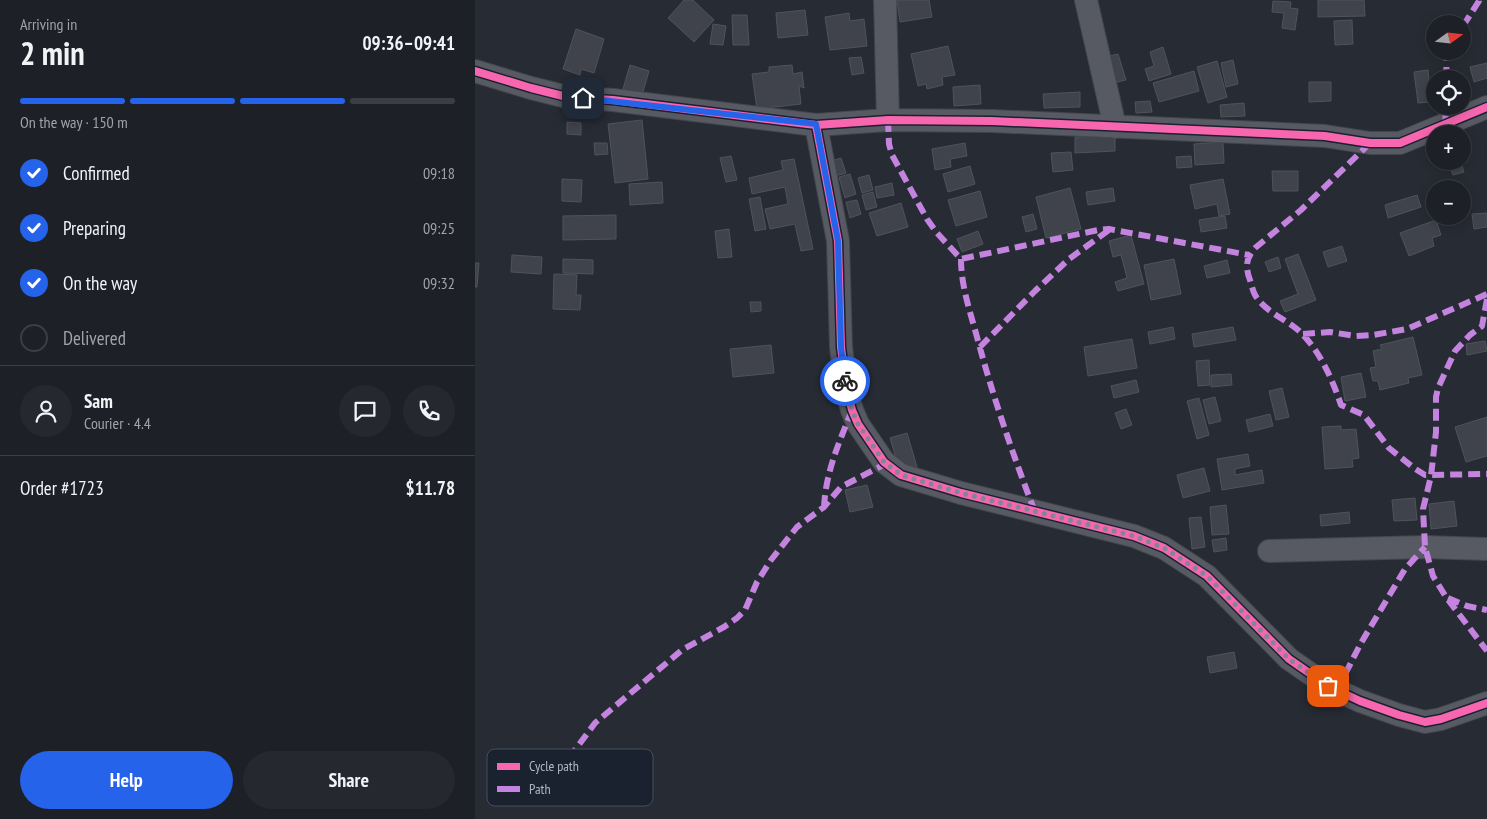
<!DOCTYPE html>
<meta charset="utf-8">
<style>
body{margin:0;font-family:"PT Sans Narrow",sans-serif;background:#25282f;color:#f1f3f6;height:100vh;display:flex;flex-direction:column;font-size:19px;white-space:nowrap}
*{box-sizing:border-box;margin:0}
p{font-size:16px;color:#a0a3a7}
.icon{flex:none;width:28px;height:28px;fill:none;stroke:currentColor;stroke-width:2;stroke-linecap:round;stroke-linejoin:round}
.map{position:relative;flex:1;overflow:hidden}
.panel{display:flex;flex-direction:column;background:#1d2027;width:475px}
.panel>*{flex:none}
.needle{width:32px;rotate:75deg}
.buttons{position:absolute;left:951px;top:15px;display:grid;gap:10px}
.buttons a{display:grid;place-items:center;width:45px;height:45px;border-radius:50%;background:#1d2027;box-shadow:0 2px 12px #0003,0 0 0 1px #3b3e44;font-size:25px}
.pin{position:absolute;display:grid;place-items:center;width:42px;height:42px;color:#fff;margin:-21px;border-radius:10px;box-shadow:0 2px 8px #0006}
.courier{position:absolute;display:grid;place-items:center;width:50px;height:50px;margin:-25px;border:4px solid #2563eb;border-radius:50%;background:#fff;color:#222;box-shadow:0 1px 6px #0007}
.summary em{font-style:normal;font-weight:600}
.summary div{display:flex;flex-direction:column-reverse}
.summary{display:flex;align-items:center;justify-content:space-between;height:85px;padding:0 20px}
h1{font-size:32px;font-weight:600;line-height:38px}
.bar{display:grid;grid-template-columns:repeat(4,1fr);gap:8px 5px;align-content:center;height:60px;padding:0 20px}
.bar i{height:6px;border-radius:4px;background:#3b3e44}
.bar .active{background:#2563eb}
.bar p{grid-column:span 4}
.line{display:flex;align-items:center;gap:12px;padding:0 20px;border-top:1px solid #3b3e44}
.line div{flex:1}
.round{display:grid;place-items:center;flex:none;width:52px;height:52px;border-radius:26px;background:#25282f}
ol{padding:0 20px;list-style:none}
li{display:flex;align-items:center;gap:15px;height:55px}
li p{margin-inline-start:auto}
li .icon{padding:5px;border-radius:50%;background:#2563eb;color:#fff;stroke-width:4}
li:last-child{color:#a0a3a7}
li i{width:28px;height:28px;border:2px solid #3b3e44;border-radius:50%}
.action{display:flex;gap:10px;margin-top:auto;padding:10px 20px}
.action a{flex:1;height:58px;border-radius:30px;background:#2563eb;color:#fff;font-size:20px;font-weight:600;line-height:58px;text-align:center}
.action a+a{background:#25282f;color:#f1f3f6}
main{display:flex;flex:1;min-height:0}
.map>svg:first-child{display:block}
.building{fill:#40434b;stroke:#4f535c}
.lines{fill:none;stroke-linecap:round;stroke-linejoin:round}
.minor-casing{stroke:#43464d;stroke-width:24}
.minor{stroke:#575a62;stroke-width:22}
.quiet{stroke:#c483df;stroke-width:6;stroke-dasharray:12 6;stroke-linecap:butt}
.cycleway-casing{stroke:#1a212f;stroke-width:11}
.cycleway{stroke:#f766af;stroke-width:8}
.done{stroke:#808693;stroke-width:5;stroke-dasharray:0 9}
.route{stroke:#2563eb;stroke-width:6}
.key{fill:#1a212f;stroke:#474e5c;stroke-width:1}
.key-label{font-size:14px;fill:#b0b7c6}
</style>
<main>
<section class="panel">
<div class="summary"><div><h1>2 min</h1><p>Arriving in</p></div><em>09:36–09:41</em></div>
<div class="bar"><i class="active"></i><i class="active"></i><i class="active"></i><i></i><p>On the way · 150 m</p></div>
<ol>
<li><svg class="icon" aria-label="check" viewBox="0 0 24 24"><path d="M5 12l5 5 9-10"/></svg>Confirmed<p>09:18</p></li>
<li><svg class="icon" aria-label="check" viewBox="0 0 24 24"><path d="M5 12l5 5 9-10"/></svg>Preparing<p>09:25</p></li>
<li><svg class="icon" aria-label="check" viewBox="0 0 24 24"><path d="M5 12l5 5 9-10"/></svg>On the way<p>09:32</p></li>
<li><i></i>Delivered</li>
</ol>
<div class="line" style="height:90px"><a class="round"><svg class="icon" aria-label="person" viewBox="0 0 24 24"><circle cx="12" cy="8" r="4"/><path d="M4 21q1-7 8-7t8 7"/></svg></a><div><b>Sam</b><p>Courier · 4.4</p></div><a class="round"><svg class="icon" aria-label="chat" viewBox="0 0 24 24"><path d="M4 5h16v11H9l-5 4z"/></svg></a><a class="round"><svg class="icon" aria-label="phone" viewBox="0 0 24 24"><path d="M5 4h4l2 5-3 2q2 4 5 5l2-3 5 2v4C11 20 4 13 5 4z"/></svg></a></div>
<div class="line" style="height:65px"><div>Order #1723</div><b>$11.78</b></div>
<div class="action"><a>Help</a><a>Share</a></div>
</section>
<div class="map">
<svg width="1012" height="819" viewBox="0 0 1012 819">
<rect width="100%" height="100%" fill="#272b34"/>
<path class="building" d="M209,0h9l21,20 -20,22 -26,-24z
M422,0h32l3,17 -32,5z
M843,0h46l1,16 -47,1z
M798,1l18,1 -1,6 8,1 -3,21 -13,-2 2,-15 -12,-1z
M330,10l3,25 -30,3 -2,-25z
M374,13l1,8 14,-2 3,27 -37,4 -5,-33z
M257,15h15l2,30h-16z
M877,20l1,24 -18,1 -1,-24z
M238,24l13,2 -3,19 -13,-1z
M101,29l28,10 -10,34 -13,-4 -1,6 -17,-6z
M473,46l7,29 -13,2 1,8 -16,4 -1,-5 -8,2 -7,-32z
M688,47l8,27 -22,7 -4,-12 9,-3 -4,-14z
M643,54l8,26 -13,3 -8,-26z
M386,57l3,16 -12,2 -3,-17z
M758,60l5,24 -12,3 -5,-24z
M742,61l10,36 -19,6 -11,-36z
M1012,63v15l-13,4 -4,-15z
M155,65l19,6 -7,24 -19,-6z
M317,65l1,9 9,-2 2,16 -5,-2 2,18 -44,5 -5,-35 17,-2v-5z
M953,70l3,32 -13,1 -4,-31z
M719,71l5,20 -40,11 -6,-19z
M834,82h22v19l-22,1z
M505,85l1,19 -27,2 -1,-19z
M605,92v15l-36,1 -1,-14z
M675,101l2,11 -16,1 -1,-11z
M769,103l1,13 -24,1 -1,-12z
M167,120l6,59 -33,4 -7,-59z
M92,122l14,1v12l-14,-1z
M640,136v15l-40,2v-16z
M748,142l1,21 -29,2 -1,-21z
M119,143h13l1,11 -13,1z
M490,143l2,13 -17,3 1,8 -16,3 -3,-21z
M596,152l2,18 -20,2 -2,-19z
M256,156l6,24 -11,2 -6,-24z
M716,156l1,11 -15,1 -1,-11z
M366,158l5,15 -11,3 -4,-15z
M319,159l19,90 -12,2 -6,-27 -25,5 -5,-20 23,-5 -3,-17 -33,7 -3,-16 34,-8 -2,-9z
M973,161h12l4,11 -11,3z
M495,166l5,18 -27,8 -5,-18z
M797,171h26v20h-25z
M375,174l6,20 -11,4 -6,-21z
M394,175l4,15 -11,3 -4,-15z
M87,179l20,1 -1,22 -19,-1z
M748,179l7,35 -11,2 -2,-12 -22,5 -5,-24z
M187,182l1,21 -33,2 -1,-21z
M417,183l2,12 -17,3 -2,-11z
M595,188l11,41 -35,9 -10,-41z
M638,188l2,13 -27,4 -2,-13z
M505,191l7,26 -31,9 -8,-26z
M398,192l4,15 -11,3 -4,-15z
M942,195l4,12 -33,11 -3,-13z
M285,197l6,32 -11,2 -6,-32z
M382,200l4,14 -11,4 -4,-16z
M426,203l7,24 -31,9 -8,-23z
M1012,213v14l-13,2 -2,-15z
M558,214l4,15 -11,3 -4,-15z
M141,215v24l-53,1v-24z
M750,216l2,12 -26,4 -2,-12z
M961,220l5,15 -9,3 2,8 -25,10 -9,-23z
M254,229l3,28 -14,1 -3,-27z
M503,231l5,13 -21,8 -5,-13z
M656,235l13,49 -26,7 -3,-9 12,-4 -6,-23 -8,2 -4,-16z
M867,246l5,15 -19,6 -5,-15z
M823,254l18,46 -31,12 -5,-11 18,-7 -13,-35z
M37,255l30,2 -1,17 -30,-2z
M803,257l3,11 -12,4 -4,-10z
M88,259l30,1v14l-30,-1z
M699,259l7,35 -30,6 -7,-35z
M752,260l3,13 -23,5 -3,-12z
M0,263h4l-2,24h-2z
M79,274l23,1 -1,20h5l-1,15 -27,-1z
M275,302h11v9l-10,1z
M698,327l2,12 -25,5 -2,-12z
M758,327l3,13 -42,7 -2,-13z
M938,337l9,38 -14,3 1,5 -29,7 -2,-9h-5l-3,-13 6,-1 -3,-16 9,-2 -2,-4z
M657,339l5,29 -49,8 -4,-29z
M1010,341l2,10 -20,4 -1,-11z
M296,345l3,28 -41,4 -3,-28z
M734,360l1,25 -12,1 -2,-25z
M886,373l5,24 -21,4 -4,-24z
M756,374l1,11 -21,2v-12z
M661,380l3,12 -25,6 -3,-12z
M807,388l7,29 -13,3 -7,-29z
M740,397l6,24 -12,3 -6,-24z
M724,398l10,37 -12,4 -10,-38z
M651,409l6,16 -11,4 -6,-16z
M795,414l3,12 -24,6 -3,-12z
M1012,417v39l-21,6 -11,-35z
M866,426v4l15,-1 3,29 -7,1 1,8 -28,2 -3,-42z
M432,433l10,34 -17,5 -10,-34z
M773,454l2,12 -15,3v6l27,-5 2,13 -42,7 -5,-31z
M729,468l6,23 -27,7 -6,-23z
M392,485l6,22 -23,5 -5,-22z
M940,498l2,22 -23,1 -2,-21z
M979,501l3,25 -26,3 -2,-25z
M751,505l3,29 -17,1 -2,-28z
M874,512l1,11 -29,3 -1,-11z
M726,517l4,30 -13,2 -3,-31z
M751,538l1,12 -13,2 -2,-12z
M759,652l3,16 -27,5 -3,-16z"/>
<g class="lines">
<g class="minor-casing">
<path id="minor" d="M410,0l3,120
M611,0l29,127
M0,71l56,17 36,9 46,3 203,25 72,-5 104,1 333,15 45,7h30l87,-36
M341,125l22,116 3,106 5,41 6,22 6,14 26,38 17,13 60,18 173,43 30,12 43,28 82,83 39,27 32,15 39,14 26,7 16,-3 46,-16
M794,551l156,-4 62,2"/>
</g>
<use href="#minor" class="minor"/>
<path class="quiet" d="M988,26l16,-25v-1
M971,79l1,-28
M413,120l1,24 3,11 35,64 10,14 24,26 137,-29 11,-1 140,26
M970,125l1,-19
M895,143l-69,67 -46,38c-9,10 -10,19 -5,32 2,6 3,13 7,18 12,17 35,23 48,39 17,19 28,44 36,68l23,10 25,33 25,20 11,7 62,-1
M486,259c0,27 9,52 16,78 16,60 36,118 58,175
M1012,299l-5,27 -12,9 -15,16 -17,37 -2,9v35l-5,44 -8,33 2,38 8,29 13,21 41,54
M828,334l27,-2 26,4 17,-1 34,-6 80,-35
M505,347l55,-56 34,-32 40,-29
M349,507c2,-36 15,-64 28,-97
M973,598l19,8 20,4
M862,690l24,-47 44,-74 20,-22
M83,773l37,-50 87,-73 42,-23 13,-9 8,-8 12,-28 14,-22 26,-33 27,-20 17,-20 46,-24"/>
<g class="cycleway-casing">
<path id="cycleway" d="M0,71l56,17 36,9 46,3 203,25 72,-5 104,1 333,15 45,7h30l87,-36
M341,125l22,116 3,106 5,41 6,22 6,14 26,38 17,13 60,18 173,43 30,12 43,28 82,83 39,27 32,15 39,14 26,7 16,-3 46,-16"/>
</g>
<use href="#cycleway" class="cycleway"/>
</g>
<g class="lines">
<path class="done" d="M370,381l7,29 6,14 26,38 17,13 60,18 173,43 30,12 43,28 82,83 39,27"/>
<path class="route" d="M108,98l233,26 22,117 3,106 4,34"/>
</g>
<rect x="12" y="749" width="166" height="57" rx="8" class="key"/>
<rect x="22" y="763" width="23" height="7" fill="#f766af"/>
<rect x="22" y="786" width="23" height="6" fill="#c483df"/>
<g class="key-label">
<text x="54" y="771">Cycle path</text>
<text x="54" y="794">Path</text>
</g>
</svg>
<div class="buttons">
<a><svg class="needle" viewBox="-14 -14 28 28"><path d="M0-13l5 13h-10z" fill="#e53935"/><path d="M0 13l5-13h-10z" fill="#a0a3a7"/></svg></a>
<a><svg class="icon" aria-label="locate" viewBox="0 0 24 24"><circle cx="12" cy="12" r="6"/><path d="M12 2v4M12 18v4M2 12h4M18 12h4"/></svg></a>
<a>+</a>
<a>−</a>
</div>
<div class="pin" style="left:853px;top:686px;background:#ea580c"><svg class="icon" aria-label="bag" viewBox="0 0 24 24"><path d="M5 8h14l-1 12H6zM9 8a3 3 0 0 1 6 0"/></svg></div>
<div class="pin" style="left:108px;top:98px;background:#1f2937"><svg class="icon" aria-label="home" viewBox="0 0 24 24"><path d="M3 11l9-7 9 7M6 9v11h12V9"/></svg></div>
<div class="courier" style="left:370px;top:381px"><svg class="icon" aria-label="bike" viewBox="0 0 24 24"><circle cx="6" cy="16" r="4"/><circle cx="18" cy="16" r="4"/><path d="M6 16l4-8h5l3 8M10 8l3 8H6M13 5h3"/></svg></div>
</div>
</main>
